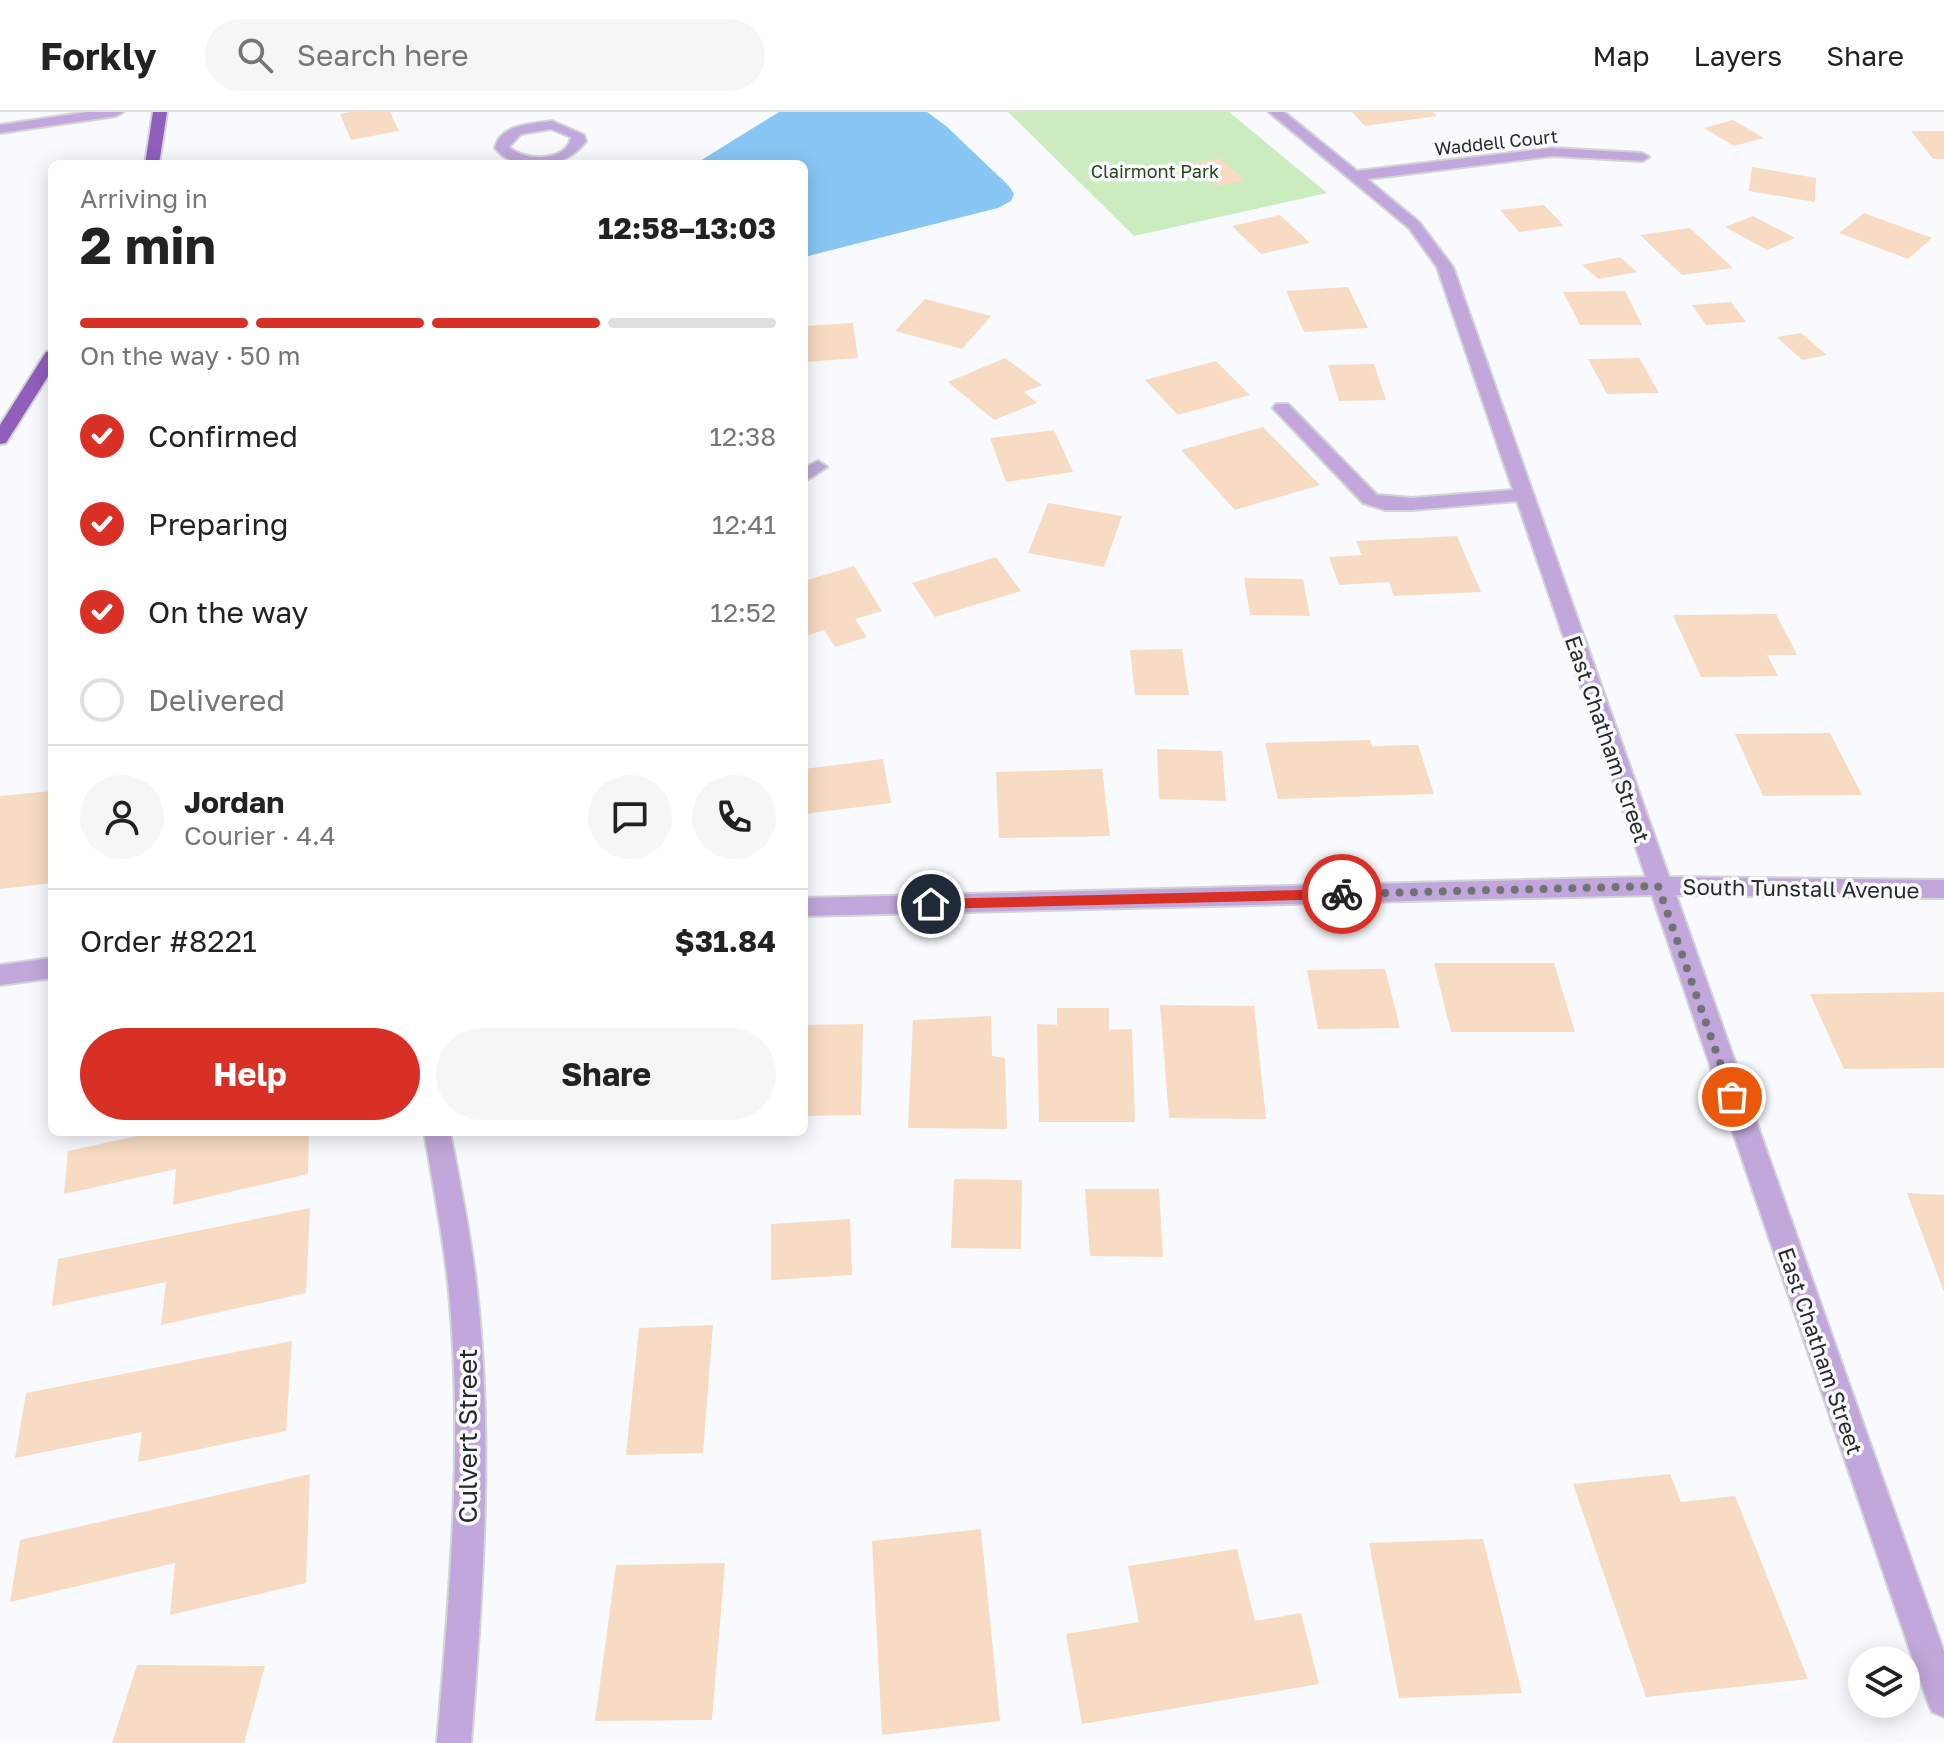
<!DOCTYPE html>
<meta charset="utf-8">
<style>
body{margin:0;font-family:"Golos Text",sans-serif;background:#f6f6f6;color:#222;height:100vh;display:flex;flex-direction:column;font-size:30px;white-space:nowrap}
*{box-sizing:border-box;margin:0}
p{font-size:26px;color:#767676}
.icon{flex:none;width:44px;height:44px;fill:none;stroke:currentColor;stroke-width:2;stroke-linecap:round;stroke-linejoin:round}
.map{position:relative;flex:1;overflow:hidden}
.panel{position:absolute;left:48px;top:48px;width:760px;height:976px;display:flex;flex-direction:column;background:#fff;border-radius:12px;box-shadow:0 4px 20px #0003}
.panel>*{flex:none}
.buttons{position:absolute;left:1848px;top:1534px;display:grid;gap:16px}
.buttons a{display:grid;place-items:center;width:72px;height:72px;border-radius:50%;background:#fff;box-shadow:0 4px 20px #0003;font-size:40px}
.pin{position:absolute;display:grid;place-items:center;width:68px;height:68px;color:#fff;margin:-34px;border:4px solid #fff;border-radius:50%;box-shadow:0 2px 8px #0007}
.courier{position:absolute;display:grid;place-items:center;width:80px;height:80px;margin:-40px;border:6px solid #d93025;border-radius:50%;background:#fff;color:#222;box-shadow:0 2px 10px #0007}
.overview em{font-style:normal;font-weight:700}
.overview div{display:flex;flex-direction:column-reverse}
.overview{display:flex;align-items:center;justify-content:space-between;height:136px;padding:0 32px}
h1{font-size:52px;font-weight:700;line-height:60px}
.bar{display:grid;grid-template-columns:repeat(4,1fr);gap:12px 8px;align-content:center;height:96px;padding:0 32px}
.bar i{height:10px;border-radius:6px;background:#e0e0e0}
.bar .current{background:#d93025}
.bar p{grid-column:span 4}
.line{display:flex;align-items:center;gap:20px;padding:0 32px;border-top:2px solid #e0e0e0}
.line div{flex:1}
.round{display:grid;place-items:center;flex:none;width:84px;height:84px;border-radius:42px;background:#f6f6f6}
ol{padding:0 32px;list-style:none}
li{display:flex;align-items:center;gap:24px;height:88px}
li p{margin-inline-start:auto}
li .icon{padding:8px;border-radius:50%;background:#d93025;color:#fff;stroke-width:4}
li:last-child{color:#767676}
li i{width:44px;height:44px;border:4px solid #e0e0e0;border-radius:50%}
.cta{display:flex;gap:16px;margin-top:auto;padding:16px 32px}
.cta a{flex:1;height:92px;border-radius:48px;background:#d93025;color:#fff;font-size:32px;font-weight:700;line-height:92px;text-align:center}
.cta a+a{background:#f6f6f6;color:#222}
header{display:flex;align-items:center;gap:48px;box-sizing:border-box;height:112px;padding:0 40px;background:#fff;border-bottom:2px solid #e0e0e0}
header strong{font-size:38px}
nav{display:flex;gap:44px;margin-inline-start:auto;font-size:28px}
.search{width:560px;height:72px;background:#f6f6f6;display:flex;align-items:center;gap:20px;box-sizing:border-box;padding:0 28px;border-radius:44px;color:#767676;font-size:30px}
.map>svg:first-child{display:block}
.green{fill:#cbecbe}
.water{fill:#88c7f3}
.building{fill:#f7dbc2}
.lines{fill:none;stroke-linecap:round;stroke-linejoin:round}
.minor-casing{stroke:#d3d4d7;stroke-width:4}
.major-casing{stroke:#d3d4d7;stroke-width:4}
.minor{fill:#c1a7db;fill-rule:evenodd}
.major{fill:#915ebc;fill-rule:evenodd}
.route{fill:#d93025}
.done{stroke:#717274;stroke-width:8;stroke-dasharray:0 14.4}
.labels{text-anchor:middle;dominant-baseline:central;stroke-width:7;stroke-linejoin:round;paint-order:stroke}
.far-street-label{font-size:18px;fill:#28292a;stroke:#f9fafd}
.far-park-label{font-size:18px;fill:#264716;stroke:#f9fafd}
.street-label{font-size:22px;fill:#28292a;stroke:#f9fafd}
.near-street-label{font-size:26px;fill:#28292a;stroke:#f9fafd}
</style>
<header>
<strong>Forkly</strong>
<div class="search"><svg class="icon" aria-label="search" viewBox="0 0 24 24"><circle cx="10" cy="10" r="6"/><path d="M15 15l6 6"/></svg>Search here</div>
<nav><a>Map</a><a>Layers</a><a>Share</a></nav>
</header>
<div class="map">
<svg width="1944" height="1631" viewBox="0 0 1944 1631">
<rect width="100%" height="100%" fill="#f9fafd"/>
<path class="green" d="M1008,0h221l98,81 -193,43z"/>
<path class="water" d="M779,0h148l19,14 63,60 5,8 -3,7 -13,7 -194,49v-93h-109z"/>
<path class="building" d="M351,0h39l9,19 -48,9 -11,-26z
M1352,0h81l4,4 -72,10z
M1733,8l31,18 -30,8 -30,-18z
M1911,19h33v28h-11z
M1219,46l26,22 -27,6 -26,-22z
M1752,55l64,11 -1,24 -66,-11z
M1544,93l20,21 -45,6 -19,-22z
M1864,101l68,25 -24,21 -69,-26z
M1280,103l30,28 -49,11 -29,-28z
M1753,104l42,22 -28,12 -42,-23z
M1690,116l43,40 -51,7 -42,-40z
M1620,145l17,15 -38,7 -17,-14z
M1348,175l20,41 -64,4 -18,-41z
M1625,179l17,34h-62l-17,-33z
M925,187l66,17 -29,33 -67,-18z
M1731,190l15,20 -40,3 -14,-20z
M853,211l5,35 -54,4v-36z
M1801,221l26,22 -25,5 -25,-23z
M1005,246l37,27 -18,7 13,11 -43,17 -46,-38z
M1639,246l20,35 -52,1 -19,-35z
M1216,249l34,34 -72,20 -33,-35z
M1374,252l12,36 -47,1 -11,-36z
M1263,315l57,58 -85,25 -54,-60z
M1054,318l19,42 -67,10 -16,-44z
M1048,391l74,13 -18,51 -76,-14z
M1457,424l24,56 -87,4 -5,-14 -50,3 -10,-28 33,-2 -6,-14z
M996,445l25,34 -86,26 -23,-34z
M854,454l28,45 -27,8 12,18 -32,10 -11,-17 -16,5 -4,-7v-47z
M1244,466l59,1 7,37 -60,-1z
M1776,502l21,41h-30l11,21 -77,1 -28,-62z
M1182,537l7,46h-54l-5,-45z
M1830,621l32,62 -99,1 -28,-62z
M1370,628l2,6 46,-1 16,49 -156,5 -13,-56z
M1157,637l65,2 4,50 -67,-2z
M883,647l8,44 -87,11v-45z
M1102,657l8,67 -111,2 -3,-66z
M52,679v92l-52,6v-93z
M1434,851h120l21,69h-124z
M1385,857l15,59 -82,1 -11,-59z
M1944,880v76l-100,1 -34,-75z
M1160,893l94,1 12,113 -97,-1z
M1057,896h52v22l23,-1 3,93h-96l-2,-98 20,1z
M991,904l1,40 13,2 2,71 -99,-1 5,-108z
M863,912l-2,91 -57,1v-91z
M155,1020h154l-1,42 -135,31 3,-36 -112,25 4,-43z
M954,1067l68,1 -1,69 -70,-1z
M1085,1077h74l4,68 -73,-1z
M1907,1081l37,2v97z
M310,1096l-4,85 -145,32 5,-43 -114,24 6,-47z
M850,1107l2,56 -81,5v-56z
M713,1213l-10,128 -77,2 13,-127z
M292,1229l-6,90 -148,31 4,-30 -127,26 11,-65z
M310,1362l-4,109 -136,32 5,-52 -165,39 10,-62z
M1670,1362l11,28 54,-6 73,183 -162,18 -73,-213z
M981,1417l19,192 -118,14 -10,-194z
M1483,1427l39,154 -123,5 -30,-155z
M1237,1437l18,72 46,-8 18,71 -237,40 -16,-90 73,-12 -11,-56z
M725,1451l-13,157 -117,1 21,-156z
M137,1553l128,1 -21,77h-132z"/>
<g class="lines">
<g class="minor-casing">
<path id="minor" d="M88,0h35l-7,4 -116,17v-8z
M1269,0h15l73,59 195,-23 90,5 7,4 -7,4 -90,-5 -185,23 52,43 34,45 216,610 275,3v18l-268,-3 268,757v65l-12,-5 -5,-12 -275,-805 -848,21v-18l842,-21 -129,-376 -105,9h-27l-22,-7 -90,-95 3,-4h12l89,91 35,3 101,-8 -76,-223 -28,-39z
M552,9l32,14 2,6c-20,28 -68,35 -91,7 5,-24 37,-24 57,-27zM551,17l20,8c-4,25 -46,25 -62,10l12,-13z
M818,349l9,6 -23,15v-14z
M52,846v20l-52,7v-20z
M424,1020h26c10,50 20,99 26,150 18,153 7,308 -5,461h-34c13,-153 27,-308 11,-461 -6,-51 -15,-100 -24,-150z"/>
</g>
<g class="major-casing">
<path id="major" d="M153,0h14l-8,52h-14z
M52,239v19l-46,73 -6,1v-19l46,-73z"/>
</g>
<use href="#minor" class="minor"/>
<use href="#major" class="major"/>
</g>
<path class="route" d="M1342,777l6,5 -6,5 -411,10 -7,-5 7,-5z"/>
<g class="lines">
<path class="done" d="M1342,782l316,-8 74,211"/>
</g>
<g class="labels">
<g class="far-street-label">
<text transform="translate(1496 30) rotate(-6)">Waddell Court</text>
</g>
<g class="far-park-label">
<text x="1155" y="59">Clairmont Park</text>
</g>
<g class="street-label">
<text transform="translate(1608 627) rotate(71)">East Chatham Street</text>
<text transform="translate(1801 776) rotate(1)">South Tunstall Avenue</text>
<text transform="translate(1821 1239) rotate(71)">East Chatham Street</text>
</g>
<g class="near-street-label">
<text transform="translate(467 1324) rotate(-90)">Culvert Street</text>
</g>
</g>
</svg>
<div class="buttons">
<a><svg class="icon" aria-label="layers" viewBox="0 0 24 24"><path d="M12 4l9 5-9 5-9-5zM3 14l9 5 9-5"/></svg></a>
</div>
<div class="pin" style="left:1732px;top:985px;background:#ea580c"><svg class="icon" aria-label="bag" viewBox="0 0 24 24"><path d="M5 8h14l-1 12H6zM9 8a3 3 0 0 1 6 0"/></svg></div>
<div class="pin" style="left:931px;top:792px;background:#1f2937"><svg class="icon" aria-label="home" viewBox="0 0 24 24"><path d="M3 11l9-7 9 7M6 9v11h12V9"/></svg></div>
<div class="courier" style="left:1342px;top:782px"><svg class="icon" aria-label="bike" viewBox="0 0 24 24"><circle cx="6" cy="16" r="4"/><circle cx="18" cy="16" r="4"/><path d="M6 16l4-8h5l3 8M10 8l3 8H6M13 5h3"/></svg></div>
<section class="panel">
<div class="overview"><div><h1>2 min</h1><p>Arriving in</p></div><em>12:58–13:03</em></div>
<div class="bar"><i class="current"></i><i class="current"></i><i class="current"></i><i></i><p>On the way · 50 m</p></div>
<ol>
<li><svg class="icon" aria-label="check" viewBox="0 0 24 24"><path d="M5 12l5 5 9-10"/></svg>Confirmed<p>12:38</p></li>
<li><svg class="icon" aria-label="check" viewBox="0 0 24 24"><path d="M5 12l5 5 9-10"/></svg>Preparing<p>12:41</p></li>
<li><svg class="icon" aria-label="check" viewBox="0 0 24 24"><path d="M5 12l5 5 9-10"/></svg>On the way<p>12:52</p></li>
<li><i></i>Delivered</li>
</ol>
<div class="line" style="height:144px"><a class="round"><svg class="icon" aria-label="person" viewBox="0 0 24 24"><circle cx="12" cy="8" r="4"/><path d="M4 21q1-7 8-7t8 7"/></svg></a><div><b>Jordan</b><p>Courier · 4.4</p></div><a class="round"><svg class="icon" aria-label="chat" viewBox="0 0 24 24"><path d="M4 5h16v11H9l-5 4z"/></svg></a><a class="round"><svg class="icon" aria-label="phone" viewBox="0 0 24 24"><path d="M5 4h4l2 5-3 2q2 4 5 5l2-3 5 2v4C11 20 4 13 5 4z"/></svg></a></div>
<div class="line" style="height:104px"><div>Order #8221</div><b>$31.84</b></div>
<div class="cta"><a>Help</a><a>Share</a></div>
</section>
</div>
